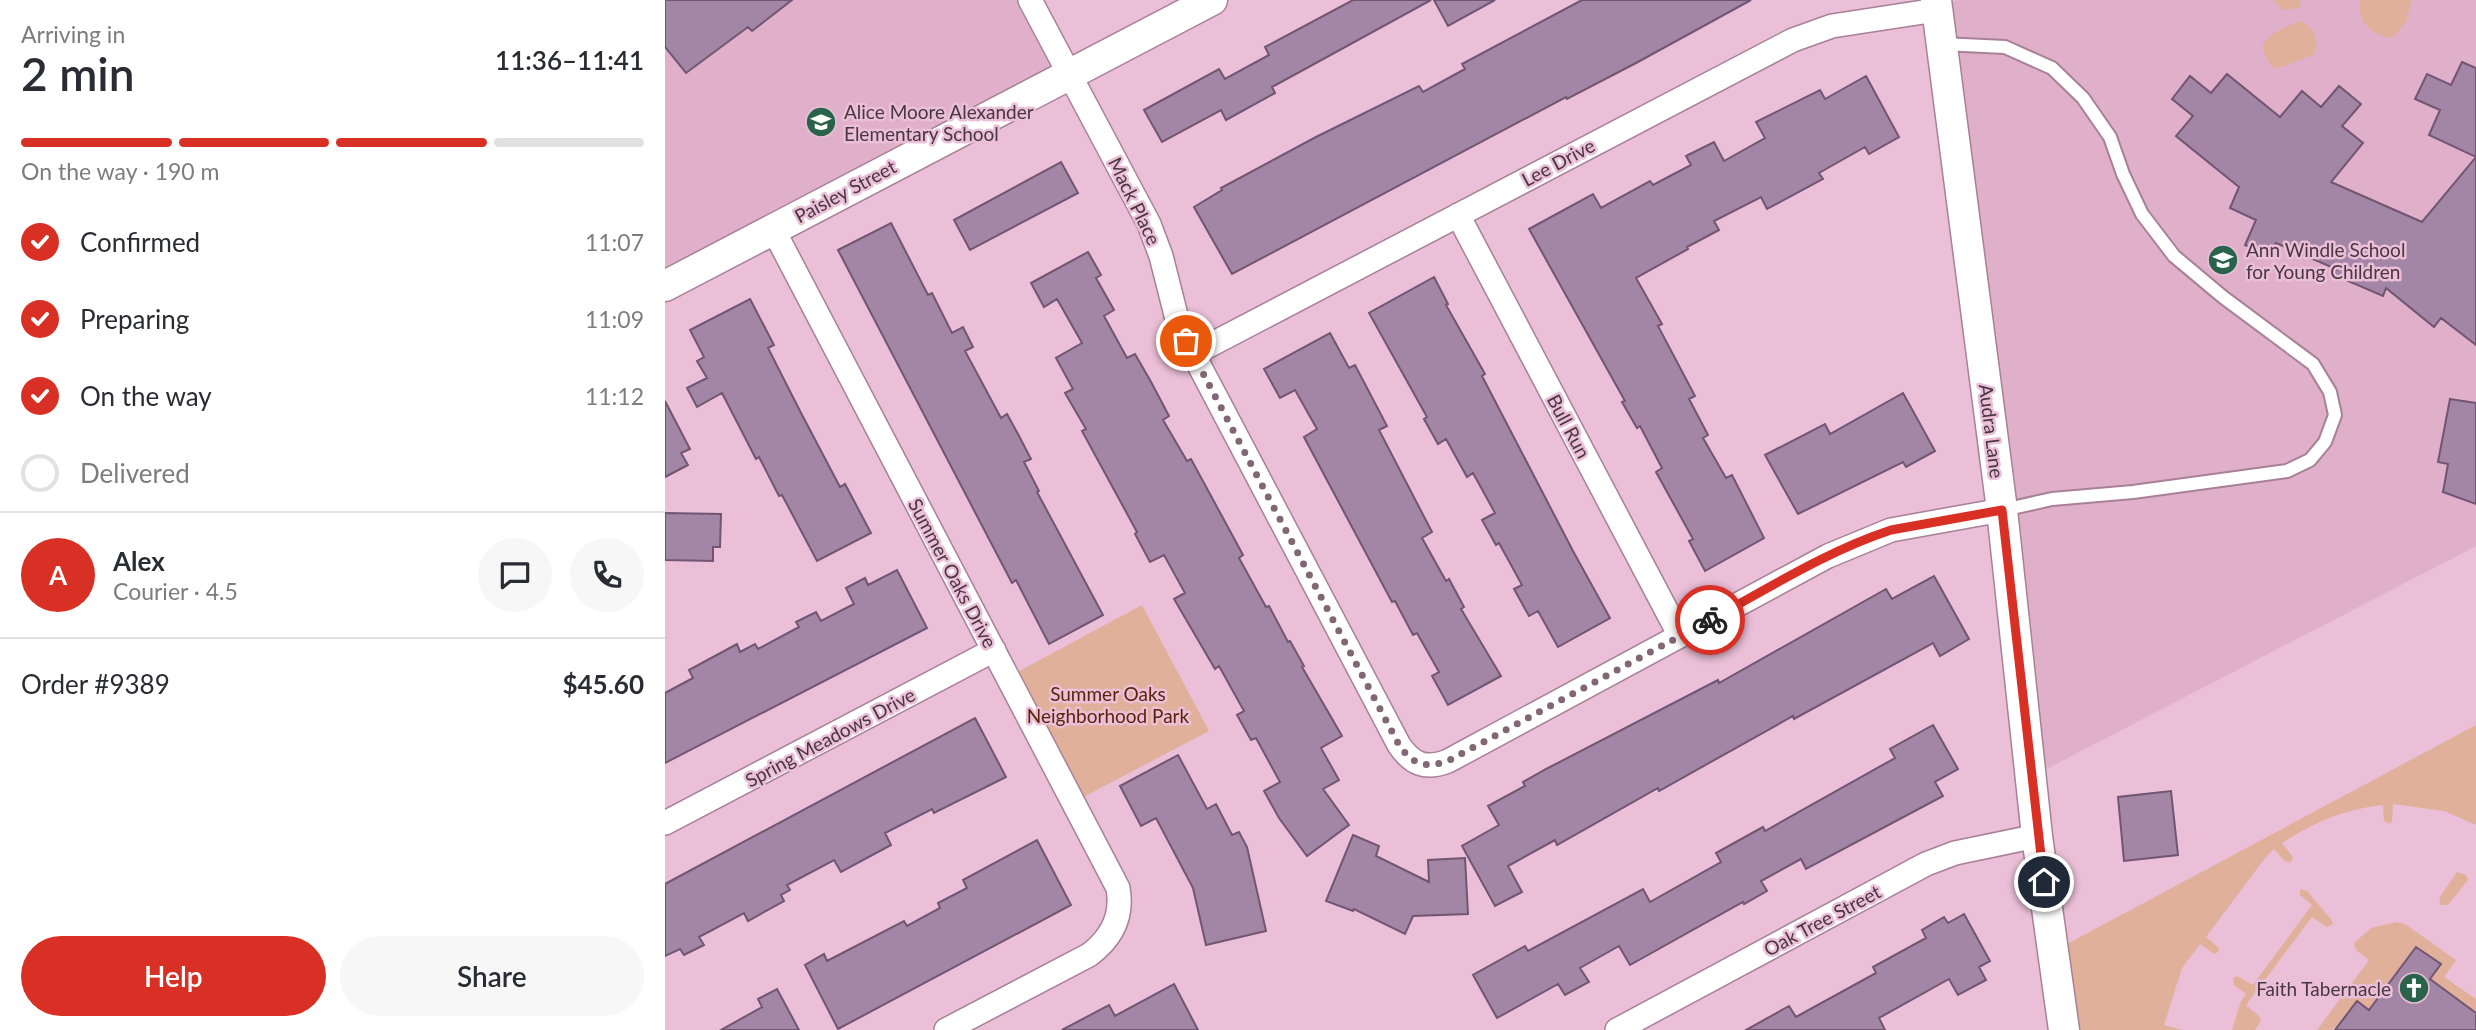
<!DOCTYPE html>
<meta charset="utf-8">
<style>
body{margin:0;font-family:Lato,sans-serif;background:#f7f7f7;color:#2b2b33;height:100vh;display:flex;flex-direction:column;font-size:26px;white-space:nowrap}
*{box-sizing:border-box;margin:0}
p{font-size:23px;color:#7c7c81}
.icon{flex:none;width:38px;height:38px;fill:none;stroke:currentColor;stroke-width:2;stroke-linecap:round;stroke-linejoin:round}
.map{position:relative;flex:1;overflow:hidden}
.details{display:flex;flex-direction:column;background:#fff;width:665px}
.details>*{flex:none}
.pin{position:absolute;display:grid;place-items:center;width:60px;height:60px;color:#fff;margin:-30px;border:4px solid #fff;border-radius:50%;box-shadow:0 2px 7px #0007}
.courier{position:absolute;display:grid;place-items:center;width:70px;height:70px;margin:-35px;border:5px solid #d93025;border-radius:50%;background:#fff;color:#222;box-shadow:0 2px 9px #0007}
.summary em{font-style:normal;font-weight:600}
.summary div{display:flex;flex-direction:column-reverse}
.summary{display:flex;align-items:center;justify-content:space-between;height:119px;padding:0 21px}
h1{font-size:46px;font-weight:600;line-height:52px}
.bar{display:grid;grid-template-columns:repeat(4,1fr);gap:10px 7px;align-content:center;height:84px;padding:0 21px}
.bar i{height:9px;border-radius:5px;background:#e1e1e2}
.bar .current{background:#d93025}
.bar p{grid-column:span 4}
.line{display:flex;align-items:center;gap:18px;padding:0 21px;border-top:2px solid #e1e1e2}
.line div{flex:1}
.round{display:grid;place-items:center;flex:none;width:74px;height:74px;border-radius:37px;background:#f7f7f7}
ol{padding:0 21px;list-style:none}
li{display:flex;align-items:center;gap:21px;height:77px}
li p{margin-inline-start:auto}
li .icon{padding:7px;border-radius:50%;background:#d93025;color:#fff;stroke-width:4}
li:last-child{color:#7c7c81}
li i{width:38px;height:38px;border:4px solid #e1e1e2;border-radius:50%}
.primary-button{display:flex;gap:14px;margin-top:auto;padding:14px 21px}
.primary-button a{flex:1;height:80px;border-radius:42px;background:#d93025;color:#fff;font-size:28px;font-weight:600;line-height:80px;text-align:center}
.primary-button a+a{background:#f7f7f7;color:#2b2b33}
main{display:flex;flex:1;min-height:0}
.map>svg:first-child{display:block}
.built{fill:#e0afca}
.green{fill:#e0b09b}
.building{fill:#a385a5;stroke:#715573;stroke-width:2}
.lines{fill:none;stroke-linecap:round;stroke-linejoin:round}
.service-casing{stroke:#a88097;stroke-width:16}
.minor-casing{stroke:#a88097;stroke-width:26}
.tertiary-casing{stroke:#a88097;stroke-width:33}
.service{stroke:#fff;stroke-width:12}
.minor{stroke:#fff;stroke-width:23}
.tertiary{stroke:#fff;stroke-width:30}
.done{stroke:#816775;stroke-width:7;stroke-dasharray:0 12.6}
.route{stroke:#d93025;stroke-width:9}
.labels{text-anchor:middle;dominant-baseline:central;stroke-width:5;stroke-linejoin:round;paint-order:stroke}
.poi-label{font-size:19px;fill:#483740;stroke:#eabfd7;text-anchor:start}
.street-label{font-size:19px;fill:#483740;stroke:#eabfd7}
.park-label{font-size:19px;fill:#5b2408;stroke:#eabfd7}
</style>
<main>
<section class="details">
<div class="summary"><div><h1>2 min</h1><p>Arriving in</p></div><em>11:36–11:41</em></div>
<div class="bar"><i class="current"></i><i class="current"></i><i class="current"></i><i></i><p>On the way · 190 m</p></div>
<ol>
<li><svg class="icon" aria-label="check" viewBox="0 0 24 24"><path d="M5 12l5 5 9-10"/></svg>Confirmed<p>11:07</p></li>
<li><svg class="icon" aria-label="check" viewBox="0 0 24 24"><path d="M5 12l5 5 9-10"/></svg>Preparing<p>11:09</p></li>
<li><svg class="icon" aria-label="check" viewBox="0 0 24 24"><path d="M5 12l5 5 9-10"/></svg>On the way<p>11:12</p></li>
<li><i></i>Delivered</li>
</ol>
<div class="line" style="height:126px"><b class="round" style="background:#d93025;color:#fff">A</b><div><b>Alex</b><p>Courier · 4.5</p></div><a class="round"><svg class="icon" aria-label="chat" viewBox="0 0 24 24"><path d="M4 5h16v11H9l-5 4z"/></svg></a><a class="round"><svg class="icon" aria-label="phone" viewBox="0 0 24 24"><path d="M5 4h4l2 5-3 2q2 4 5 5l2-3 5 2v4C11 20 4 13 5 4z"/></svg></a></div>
<div class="line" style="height:91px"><div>Order #9389</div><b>$45.60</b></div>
<div class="primary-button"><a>Help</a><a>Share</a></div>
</section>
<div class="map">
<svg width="1811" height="1030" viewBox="0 0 1811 1030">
<rect width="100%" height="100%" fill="#eabfd7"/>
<path class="built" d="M0,0h365l39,74 -404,212z
M1292,0h519v546l-445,231 -94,-767z"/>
<path class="green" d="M1608,0h28l-2,8 -17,2z
M1695,0h52l-6,22 -14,16c-21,-3 -35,-16 -32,-38z
M1634,21c14,3 22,22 14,34l-37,14 -5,-3 -9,-18c4,-15 24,-20 37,-27z
M477,605l67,126 -135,71 -66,-125z
M1811,725v100l-32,-14 -51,-7 -1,17 -2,3 -6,-3 -1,-16c-38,4 -69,17 -101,38l11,14 -2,5h-5l-12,-13 -9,9 -59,79 13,11 -1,4 -4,2 -14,-10 -18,24 -18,57 18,5h-118l-10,-79z
M1792,872l9,3 2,5 -20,25h-7l-2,-7z
M1635,889l7,2 24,28 2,5 -6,3 -15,-10 -66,88 13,11 2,5 -6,9h-23l9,-29 5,-7 -12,-9 -1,-7 4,-2 16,9 59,-80 -12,-10z
M1731,922l9,2 51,36 -12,17 32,22v14l-46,-34 11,-15 -25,-17 -46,63 -13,-9 -18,23 1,5 -6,-2 -2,3h-15l52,-70 -13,-10 -2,-7 17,-15z"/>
<path class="building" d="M0,0h127l-40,31 -4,-4 -62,46 -21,-26z
M688,0h78l-159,87 3,6 -49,27 -5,-10 -59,32 -18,-32 75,-41 6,10 44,-24 -4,-8z
M769,0h61l-47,26z
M917,0h169l-115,63 -69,36 -1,-2 -334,177 -38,-67 28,-17 -1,-2 95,-51 103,-51 4,6 42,-23 -3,-5z
M1797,62l14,6v89l-47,-22 11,-25 -25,-11 12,-25 24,11z
M1562,74l53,43 22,-26 19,16 18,-21 22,18 -19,22 21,17 -32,39 91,40 54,-65v188l-35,-27 -7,9 -48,-39 -3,8 -49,-21 2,-6 -60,-26 -6,13 -25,-11 11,-25 -26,-12 9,-21 -63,-51 17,-20 -21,-17 18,-23 21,17z
M1201,76l33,61 -30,17 -4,-7 -46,26 4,6 -56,30 -6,-12 -47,24 5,9 -32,17 1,2 -52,29 26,46 -4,2 37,70 -6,3 19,36 -5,3 23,40 6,-3 32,63 -59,33 -16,-30 4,-2 -37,-67 6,-4 -22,-42 -3,2 -15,-26 3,-1 -96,-172 64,-35 8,14 49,-27 3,4 38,-20 -5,-9 28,-14 10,19 41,-23 -9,-16 64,-32 5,9z
M396,162l17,31 -108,57 -16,-30z
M226,223l37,72 4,-2 20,40 11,-6 10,20 -8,4 36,67 6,-4 11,20 13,25 -7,3 15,29 -2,1 66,123 -54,29 -33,-64 -4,3 -174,-333z
M423,252l13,23 -5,3 18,32 -10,6 23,42 8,-4 15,26 19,36 -6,4 24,41 4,-2 52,96 -4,3 27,49 3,-1 19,36 2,-1 14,25 -2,1 40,69 -21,12 18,32 -16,9 26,36 -42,31 -28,-38 -15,-27 16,-9 -24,-44 -5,2 -14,-25 7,-4 -25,-45 -4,3 -41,-70 11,-6 -21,-38 -14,7 -15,-28 2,-2 -55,-101 4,-2 -21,-36 8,-4 -17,-31 26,-15 -25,-44 -13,8 -13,-24z
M769,277l14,27 -2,1 39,69 -3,2 91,175 37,67 -52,29 -20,-36 -9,5 -15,-27 8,-4 -23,-42 -3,2 -14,-25 13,-7 -22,-40 -6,4 -21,-38 -8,5 -14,-25 3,-2 -58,-104z
M85,299l24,46 -6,3 32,63 40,76 5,-3 26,49 -54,28 -35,-66 -3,1 -20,-39 -3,2 -34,-66 -25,14 -10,-19 20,-10 -10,-17 7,-4 -14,-27z
M665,333l19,35 6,-3 32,61 -8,4 53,102 -10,6 24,43 3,-2 15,28 -3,2 40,67 -53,29 -16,-29 7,-4 -22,-39 -4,2 -18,-34 -3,1 -88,-165 13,-8 -22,-39 -15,8 -16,-29z
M1238,393l32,58 -29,16 -3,-5 -105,52 -33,-59 60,-31 5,10z
M1785,399l26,4v101l-33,-12 5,-28 -10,-2z
M0,401l25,48 -9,4 7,12 -23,12z
M0,513l56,1 -1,33h-7v14l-48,-1z
M232,570l30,58 -262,135v-70l28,-15 -4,-8 48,-26 3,8 15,-8 3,5 41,-22 -3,-5 20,-10 5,9 33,-17 -8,-16 19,-10 3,7z
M1269,576l35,63 -29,17 -7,-13 -139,76 -1,-3 -134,75 -1,-3 -101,57 -2,-5 -47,26 14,26 -27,14 -33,-60 37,-21 -11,-19 37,-20 -2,-4 25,-14 170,-88 1,3 167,-94 6,10z
M310,718l31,59 -72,36 -2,-4 -47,24 6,12 -50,27 -7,-12 -47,25 3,5 -9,5 3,6 -36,20 -4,-8 -45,24 5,8 -20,10 -4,-6 -15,7v-72z
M1268,725l25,44 -23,13 8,14 -137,73 -5,-10 -40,22 6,10 -23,13 -1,-2 -113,63 -11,-19 -39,22 9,14 -24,13 -7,-11 -61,34 -24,-43 52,-29 3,5 115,-62 7,13 71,-40 -5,-9 47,-26 2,4 130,-73 -5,-9z
M513,755l29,54 9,-5 16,31 7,-3 8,15 19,84 -60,14 -13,-57 -37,-70 -15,8 -21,-40z
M1506,791l7,64 -54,6 -6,-64z
M688,835l26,11 -3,10 53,26 -1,-22 37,-2 3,56 -55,2 -8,18 -51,-25 -1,2 -27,-10z
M372,840l34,65 -233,124 -33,-64 19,-11 3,7 77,-40 3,5 33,-18 -2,-5 29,-15 -4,-8z
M1299,914l26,47 -11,6 7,13 -28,15 -9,-16 -70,39 6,12h-139l43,-24 7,11 80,-44 -3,-6 53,-29 -4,-8 22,-13 4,6z
M1751,947l25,17 -11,15 46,34v17h-141l22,-29 12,9z
M509,984l24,46h-136l47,-25 6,11z
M112,989l22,41h-78l41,-23 -4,-8z"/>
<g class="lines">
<g class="service-casing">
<path id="service" d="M1277,44l63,3 47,21 31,30 27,39 13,37 19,40 32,42 49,41 90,67 17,28 5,23 -10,27 -15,18 -23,11 -154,21 -81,7 -49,11"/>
</g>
<g class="minor-casing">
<path id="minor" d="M365,0l119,224 12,32 18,71 220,418c13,19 26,25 49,16l380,-205 63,-26 111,-20
M793,215l222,421
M108,229l345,659c5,28 -6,50 -29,67l-143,75
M528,354l600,-314 39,-14 105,-16
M0,823l329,-173
M952,1030l309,-166 29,-11 82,-17"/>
</g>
<g class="tertiary-casing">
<path id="tertiary" d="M1271,0l66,510 35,326 27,194
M0,286l547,-286"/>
</g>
<use href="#service" class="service"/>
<use href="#minor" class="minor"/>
<use href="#tertiary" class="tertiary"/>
</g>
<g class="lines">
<path class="done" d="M521,341l213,404c13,19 26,24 49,16l262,-141"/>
<path class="route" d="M1045,620c59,-32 117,-69 181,-90l111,-20 42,372"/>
</g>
<defs>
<g id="school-disc" transform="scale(1.575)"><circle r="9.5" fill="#29634b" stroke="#eabfd7"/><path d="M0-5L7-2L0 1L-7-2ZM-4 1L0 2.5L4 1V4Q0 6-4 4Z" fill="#fff"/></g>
<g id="church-disc" transform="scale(1.575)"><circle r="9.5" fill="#29634b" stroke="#eabfd7"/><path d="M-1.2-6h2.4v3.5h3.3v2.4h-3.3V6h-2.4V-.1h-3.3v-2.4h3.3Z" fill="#fff"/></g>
</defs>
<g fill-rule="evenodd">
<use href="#school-disc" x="156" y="122"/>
<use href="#school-disc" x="1558" y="260"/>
<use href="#church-disc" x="1749" y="988"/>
</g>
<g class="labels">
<g class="poi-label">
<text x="179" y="111">Alice Moore Alexander<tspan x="179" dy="22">Elementary School</tspan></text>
<text x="1581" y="249">Ann Windle School<tspan x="1581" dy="22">for Young Children</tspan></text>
<text x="1726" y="988" text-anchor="end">Faith Tabernacle</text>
</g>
<g class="street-label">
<text transform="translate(893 162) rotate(-28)">Lee Drive</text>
<text transform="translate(180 191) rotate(-28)">Paisley Street</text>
<text transform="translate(470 201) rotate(64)">Mack Place</text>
<text transform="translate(904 426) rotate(62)">Bull Run</text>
<text transform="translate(1327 431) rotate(83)">Audra Lane</text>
<text transform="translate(288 573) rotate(62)">Summer Oaks Drive</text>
<text transform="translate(165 737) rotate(-28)">Spring Meadows Drive</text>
<text transform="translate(1157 920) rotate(-28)">Oak Tree Street</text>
</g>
<g class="park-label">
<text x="443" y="693">Summer Oaks<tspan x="443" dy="22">Neighborhood Park</tspan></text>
</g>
</g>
</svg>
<div class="pin" style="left:521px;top:341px;background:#ea580c"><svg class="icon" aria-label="bag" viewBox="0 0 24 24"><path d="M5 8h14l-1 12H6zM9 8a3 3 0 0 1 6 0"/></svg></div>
<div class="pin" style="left:1379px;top:882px;background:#1f2937"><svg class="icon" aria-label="home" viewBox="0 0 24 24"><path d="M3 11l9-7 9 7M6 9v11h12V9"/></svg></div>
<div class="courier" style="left:1045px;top:620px"><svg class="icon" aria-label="bike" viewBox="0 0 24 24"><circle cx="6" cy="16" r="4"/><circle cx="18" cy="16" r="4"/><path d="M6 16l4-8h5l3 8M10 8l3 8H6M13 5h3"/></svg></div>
</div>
</main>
